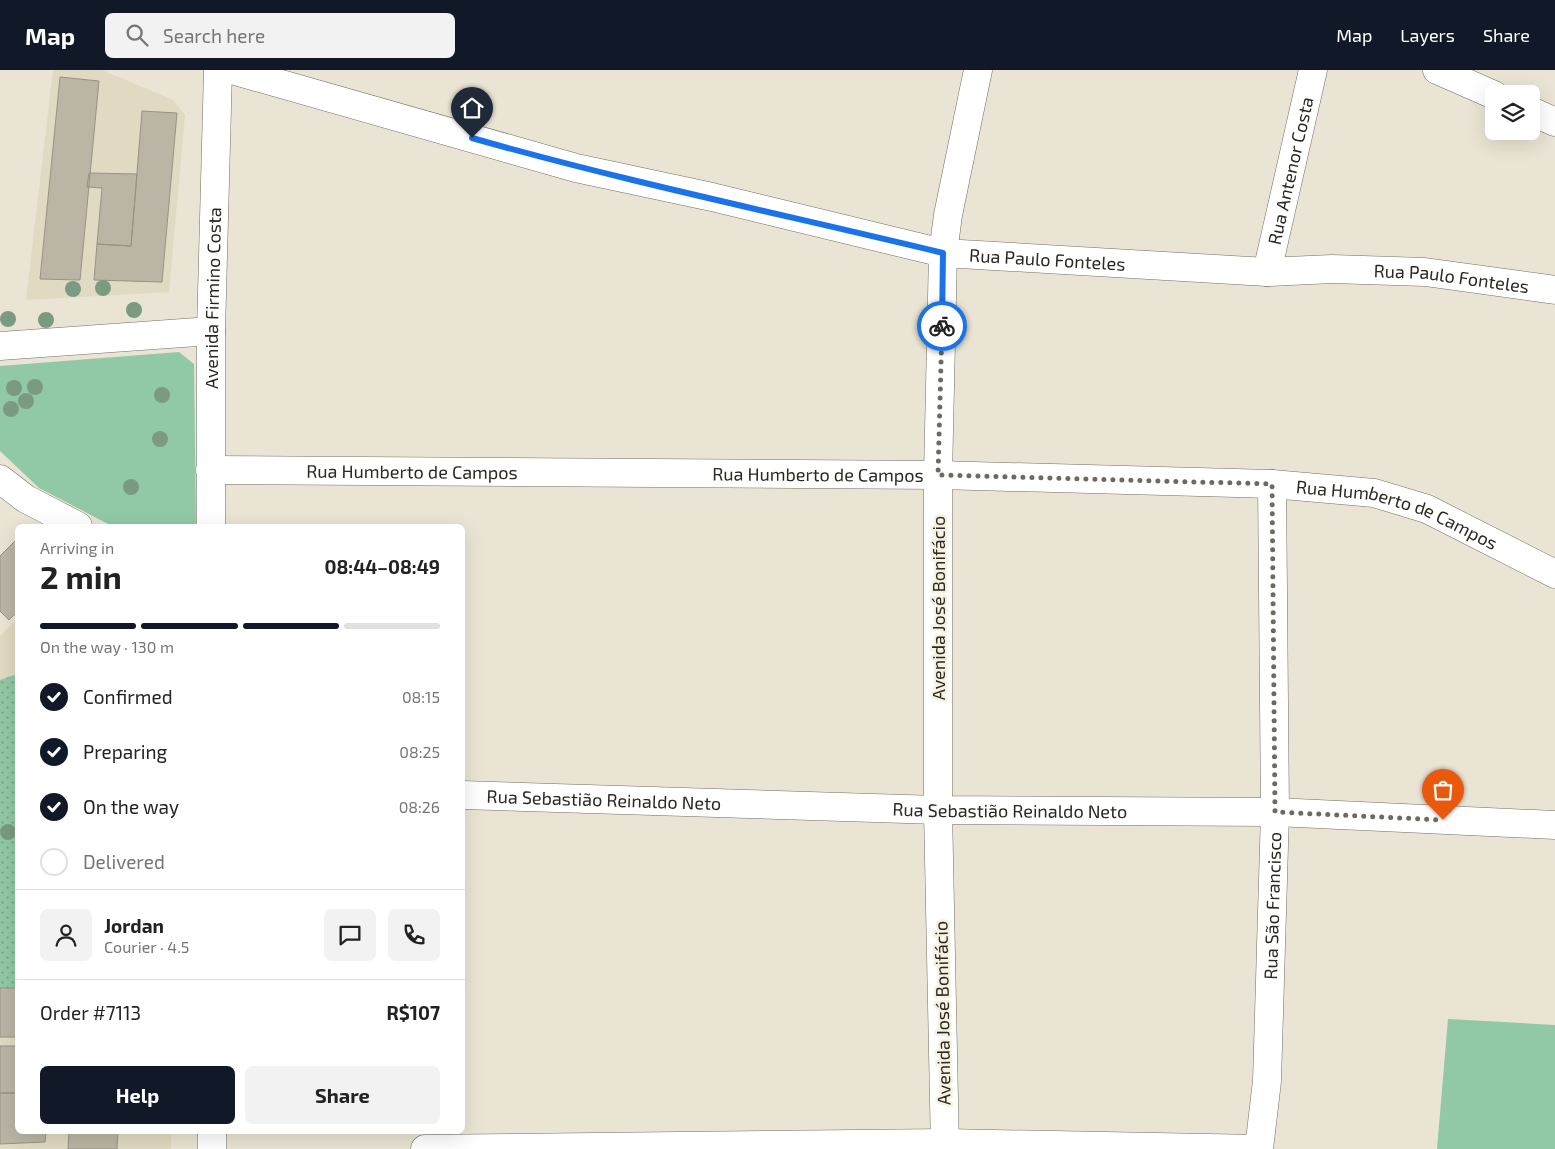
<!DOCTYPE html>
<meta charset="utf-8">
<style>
body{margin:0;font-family:"Exo 2",sans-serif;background:#f2f2f2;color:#222;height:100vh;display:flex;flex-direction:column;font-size:19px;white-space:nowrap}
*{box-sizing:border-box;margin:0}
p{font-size:16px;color:#767676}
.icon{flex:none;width:28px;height:28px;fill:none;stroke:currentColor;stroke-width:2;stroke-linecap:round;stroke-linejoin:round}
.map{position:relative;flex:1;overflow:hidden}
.side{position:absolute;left:15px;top:454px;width:450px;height:610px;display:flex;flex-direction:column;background:#fff;border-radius:8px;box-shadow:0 5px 20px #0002}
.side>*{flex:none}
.controls{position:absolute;left:1485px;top:15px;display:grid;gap:10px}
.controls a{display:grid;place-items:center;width:55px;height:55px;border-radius:8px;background:#fff;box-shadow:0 5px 20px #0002;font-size:25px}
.pin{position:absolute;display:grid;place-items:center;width:42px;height:42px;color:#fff;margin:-51px -21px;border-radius:50% 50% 50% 0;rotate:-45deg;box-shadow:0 0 5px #0007}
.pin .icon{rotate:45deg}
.courier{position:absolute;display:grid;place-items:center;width:50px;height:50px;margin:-25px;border:4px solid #1a73e8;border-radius:50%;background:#fff;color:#222;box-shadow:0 1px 6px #0007}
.summary em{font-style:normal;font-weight:700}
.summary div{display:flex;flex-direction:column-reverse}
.summary{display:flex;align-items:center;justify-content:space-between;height:85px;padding:0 25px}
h1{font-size:32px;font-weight:700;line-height:38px}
.bar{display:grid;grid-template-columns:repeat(4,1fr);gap:8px 5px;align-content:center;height:60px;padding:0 25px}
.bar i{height:6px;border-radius:4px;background:#e0e0e0}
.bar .selected{background:#111827}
.bar p{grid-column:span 4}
.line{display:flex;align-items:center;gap:12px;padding:0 25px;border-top:1px solid #e0e0e0}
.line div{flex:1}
.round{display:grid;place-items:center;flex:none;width:52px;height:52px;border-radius:8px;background:#f2f2f2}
ol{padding:0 25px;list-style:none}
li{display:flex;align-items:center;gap:15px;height:55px}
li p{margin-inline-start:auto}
li .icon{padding:5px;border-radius:50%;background:#111827;color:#fff;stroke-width:4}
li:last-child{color:#767676}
li i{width:28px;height:28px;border:2px solid #e0e0e0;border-radius:50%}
.primary-button{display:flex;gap:10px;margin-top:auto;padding:10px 25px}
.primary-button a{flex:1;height:58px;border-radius:8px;background:#111827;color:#fff;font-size:20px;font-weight:700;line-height:58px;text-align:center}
.primary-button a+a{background:#f2f2f2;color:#222}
header{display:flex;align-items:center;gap:30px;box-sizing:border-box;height:70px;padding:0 25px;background:#111827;color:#fff}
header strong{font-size:24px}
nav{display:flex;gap:28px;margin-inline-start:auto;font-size:18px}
.search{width:350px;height:45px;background:#f2f2f2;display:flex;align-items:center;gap:12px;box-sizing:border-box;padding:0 18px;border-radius:8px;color:#767676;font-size:19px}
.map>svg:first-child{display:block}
.built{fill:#e0dac2}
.grass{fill:#91c9a6}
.garden{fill:url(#garden-dots)}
.building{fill:#bab5a4;stroke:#979383}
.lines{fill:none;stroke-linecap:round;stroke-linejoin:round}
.minor-casing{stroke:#736f5f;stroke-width:29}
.minor{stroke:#fff;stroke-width:28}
.tree{fill:#7a9b81}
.done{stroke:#6d6a5f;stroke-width:5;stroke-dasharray:0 9}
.route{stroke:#1a73e8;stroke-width:6}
.labels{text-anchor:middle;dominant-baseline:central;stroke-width:5;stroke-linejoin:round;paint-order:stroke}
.street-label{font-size:18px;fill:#2a2821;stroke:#f6f1e0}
</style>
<header>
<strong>Map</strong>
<div class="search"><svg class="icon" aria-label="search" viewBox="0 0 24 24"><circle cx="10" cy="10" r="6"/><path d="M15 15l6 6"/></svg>Search here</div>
<nav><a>Map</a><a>Layers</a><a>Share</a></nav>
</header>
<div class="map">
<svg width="1555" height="1079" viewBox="0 0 1555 1079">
<defs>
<pattern id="garden-dots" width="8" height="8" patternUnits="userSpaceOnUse" patternTransform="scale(1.25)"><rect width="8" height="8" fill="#91c9a6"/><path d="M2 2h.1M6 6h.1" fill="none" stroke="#77a387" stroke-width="1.8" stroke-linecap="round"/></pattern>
</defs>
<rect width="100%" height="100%" fill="#e9e4d3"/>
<path class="built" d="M53,0h49l71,30 12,15 -16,177 -143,8z
M17,549v56l-17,6v-45z
M0,918h17l1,143h153v18h-171z"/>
<path class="grass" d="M179,282l15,12 2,162h-84l-73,-38 -39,-37v-85z
M1448,949l107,6v124h-118z"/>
<path class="garden" d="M17,604v314h-17v-308z"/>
<path class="building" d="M60,7l39,4 -19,199 -40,-1z
M142,41l35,2 -15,169 -68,-2 3,-36 34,2z
M89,103l48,1 -6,72 -34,-2 5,-56 -15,-1z
M18,468v73l-9,9 -9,-9v-55z
M0,918h18v49h-18z
M0,976h18v47h-18z
M0,1023h18v38h28l-1,11 -45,2z
M69,1061h49l-1,18h-49z"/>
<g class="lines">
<g class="minor-casing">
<g id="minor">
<path id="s1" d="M232,0l344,98 136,29 231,56 324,19 65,-3 93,3 130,18"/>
<path d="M1437,0l57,25"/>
<path d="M1531,41l24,11"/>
<path id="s2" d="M1267,202l46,-202"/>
<path d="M0,276l211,-15"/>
<path id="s3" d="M210,400l728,5 334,9 102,9 53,16 128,65"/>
<path d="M0,409l26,20 52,27"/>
<path id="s4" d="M211,456v-195l7,-261"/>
<path id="s5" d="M462,725l476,15 337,2 280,13"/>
<path d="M212,1061v18"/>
<path id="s6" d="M425,1079l520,-6 314,6 8,-68 8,-269 -3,-328"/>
<path d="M945,1079l-7,-339v-335l5,-222 5,-38 30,-145"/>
</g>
</g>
<use href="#minor" class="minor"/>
</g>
<g class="tree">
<circle cx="103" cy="218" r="8"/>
<circle cx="73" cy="219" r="8"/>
<circle cx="134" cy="240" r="8"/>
<circle cx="8" cy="249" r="8"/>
<circle cx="46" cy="250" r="8"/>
<circle cx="35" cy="317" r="8"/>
<circle cx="14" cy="318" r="8"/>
<circle cx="162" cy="325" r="8"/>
<circle cx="26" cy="331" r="8"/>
<circle cx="11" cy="339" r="8"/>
<circle cx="160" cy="369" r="8"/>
<circle cx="131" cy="417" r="8"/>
<circle cx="8" cy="762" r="8"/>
</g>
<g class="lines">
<path class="done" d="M942,256l-4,149 334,9 3,328 168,8"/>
<path class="route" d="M472,68c155,44 314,77 471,115l-1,73"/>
</g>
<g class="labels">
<g class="street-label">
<text stroke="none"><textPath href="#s2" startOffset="104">Rua Antenor Costa</textPath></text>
<text stroke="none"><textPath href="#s1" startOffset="839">Rua Paulo Fonteles</textPath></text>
<text stroke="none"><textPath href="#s1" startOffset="1244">Rua Paulo Fonteles</textPath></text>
<text stroke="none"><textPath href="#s4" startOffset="228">Avenida Firmino Costa</textPath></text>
<text stroke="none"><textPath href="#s3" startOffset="202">Rua Humberto de Campos</textPath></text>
<text stroke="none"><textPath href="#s3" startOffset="608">Rua Humberto de Campos</textPath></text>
<text stroke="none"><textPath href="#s3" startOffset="1192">Rua Humberto de Campos</textPath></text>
<text transform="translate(938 538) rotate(-90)">Avenida José Bonifácio</text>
<text stroke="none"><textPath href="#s5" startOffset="142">Rua Sebastião Reinaldo Neto</textPath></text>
<text stroke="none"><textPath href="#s5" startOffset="548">Rua Sebastião Reinaldo Neto</textPath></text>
<text stroke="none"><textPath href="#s6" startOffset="1078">Rua São Francisco</textPath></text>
<text transform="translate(942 943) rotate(-91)">Avenida José Bonifácio</text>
</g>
</g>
</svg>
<div class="controls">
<a><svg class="icon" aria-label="layers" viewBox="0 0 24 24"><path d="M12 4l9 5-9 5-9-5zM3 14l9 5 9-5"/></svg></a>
</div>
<div class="pin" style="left:1443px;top:750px;background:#ea580c"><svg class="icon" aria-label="bag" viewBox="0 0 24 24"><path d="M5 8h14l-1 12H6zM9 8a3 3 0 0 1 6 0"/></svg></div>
<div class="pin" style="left:472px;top:68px;background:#1f2937"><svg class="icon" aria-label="home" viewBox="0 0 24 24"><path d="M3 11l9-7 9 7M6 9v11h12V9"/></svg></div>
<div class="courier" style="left:942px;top:256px"><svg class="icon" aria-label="bike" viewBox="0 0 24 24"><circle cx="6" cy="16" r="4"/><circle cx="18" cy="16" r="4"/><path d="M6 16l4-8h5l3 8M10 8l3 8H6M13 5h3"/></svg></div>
<section class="side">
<div class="summary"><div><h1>2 min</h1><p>Arriving in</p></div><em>08:44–08:49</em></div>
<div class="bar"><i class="selected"></i><i class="selected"></i><i class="selected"></i><i></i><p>On the way · 130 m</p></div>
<ol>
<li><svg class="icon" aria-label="check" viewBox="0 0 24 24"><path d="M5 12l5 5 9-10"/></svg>Confirmed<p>08:15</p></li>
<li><svg class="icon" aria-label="check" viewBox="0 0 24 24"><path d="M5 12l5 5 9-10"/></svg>Preparing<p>08:25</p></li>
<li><svg class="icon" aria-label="check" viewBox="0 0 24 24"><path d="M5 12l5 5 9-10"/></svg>On the way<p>08:26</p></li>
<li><i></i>Delivered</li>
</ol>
<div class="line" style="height:90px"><a class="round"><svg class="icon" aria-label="person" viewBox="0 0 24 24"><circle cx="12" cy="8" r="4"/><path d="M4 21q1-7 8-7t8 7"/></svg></a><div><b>Jordan</b><p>Courier · 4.5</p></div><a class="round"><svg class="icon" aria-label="chat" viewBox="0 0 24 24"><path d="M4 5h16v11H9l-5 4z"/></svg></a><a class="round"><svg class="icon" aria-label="phone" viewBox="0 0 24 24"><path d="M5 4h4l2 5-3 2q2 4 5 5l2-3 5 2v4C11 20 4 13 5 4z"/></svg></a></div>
<div class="line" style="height:65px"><div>Order #7113</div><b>R$107</b></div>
<div class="primary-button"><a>Help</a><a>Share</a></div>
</section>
</div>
